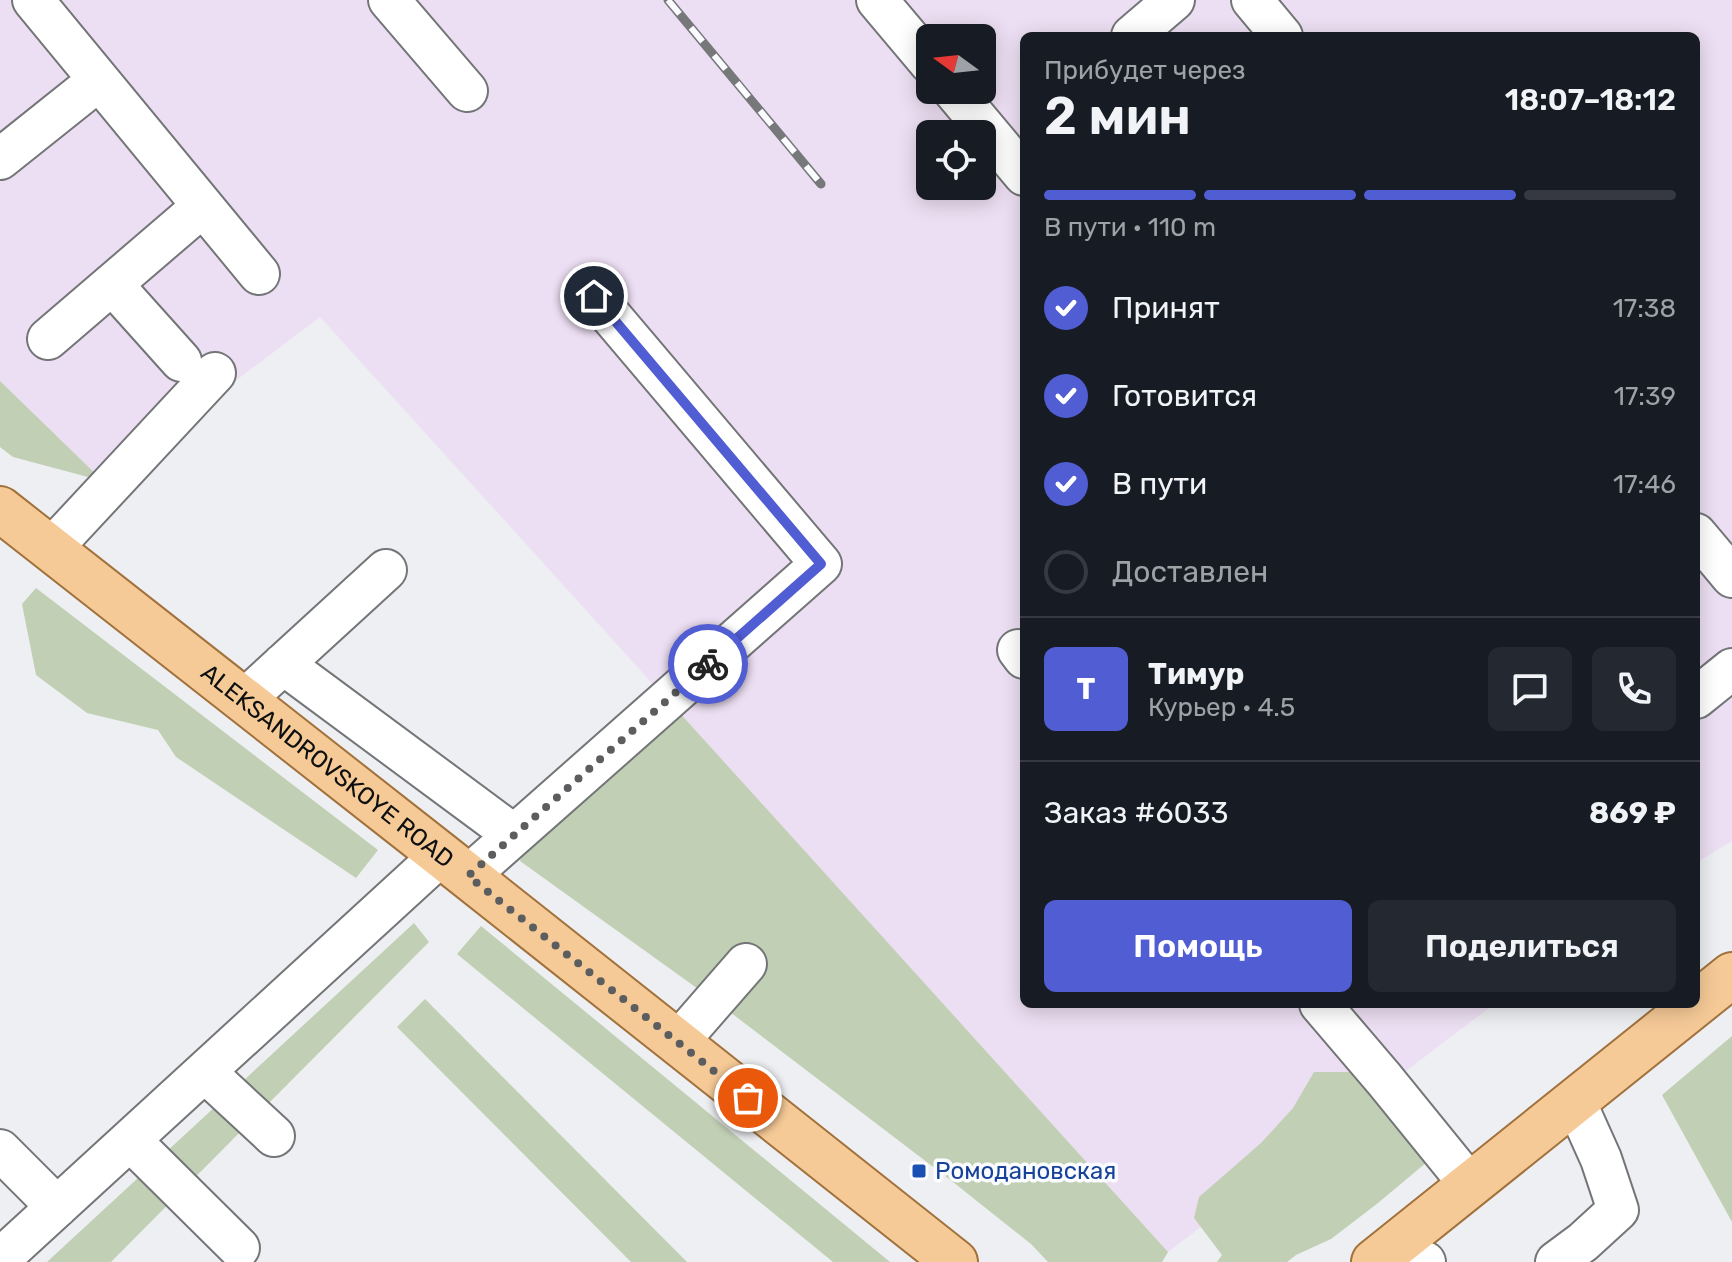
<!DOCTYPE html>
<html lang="ru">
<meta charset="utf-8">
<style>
body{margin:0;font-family:Rubik,sans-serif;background:#242831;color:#f1f3f6;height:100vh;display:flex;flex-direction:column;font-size:30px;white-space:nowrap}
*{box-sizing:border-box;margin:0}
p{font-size:26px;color:#9ea1a6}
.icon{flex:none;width:44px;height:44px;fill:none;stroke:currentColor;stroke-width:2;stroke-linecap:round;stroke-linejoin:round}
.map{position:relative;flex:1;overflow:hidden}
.details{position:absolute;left:1020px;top:32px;width:680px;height:976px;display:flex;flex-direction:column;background:#171b24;border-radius:12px;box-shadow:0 4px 20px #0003}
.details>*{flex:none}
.needle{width:52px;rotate:285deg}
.controls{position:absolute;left:916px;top:24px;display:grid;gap:16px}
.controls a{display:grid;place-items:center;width:80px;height:80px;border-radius:12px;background:#171b24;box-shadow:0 4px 20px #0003;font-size:40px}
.pin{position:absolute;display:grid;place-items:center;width:68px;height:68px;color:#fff;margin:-34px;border:4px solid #fff;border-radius:50%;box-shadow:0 2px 8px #0007}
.courier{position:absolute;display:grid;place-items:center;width:80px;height:80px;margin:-40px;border:6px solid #515dd3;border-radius:50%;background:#fff;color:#222;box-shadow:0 2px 10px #0007}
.head em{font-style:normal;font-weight:600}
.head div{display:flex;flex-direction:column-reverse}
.head{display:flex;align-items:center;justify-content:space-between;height:136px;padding:0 24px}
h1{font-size:52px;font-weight:600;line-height:60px}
.bar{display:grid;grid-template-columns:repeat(4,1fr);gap:12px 8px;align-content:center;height:96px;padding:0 24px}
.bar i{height:10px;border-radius:6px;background:#363941}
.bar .on{background:#515dd3}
.bar p{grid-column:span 4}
.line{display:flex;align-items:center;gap:20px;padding:0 24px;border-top:2px solid #363941}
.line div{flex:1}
.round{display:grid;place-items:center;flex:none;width:84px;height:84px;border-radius:12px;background:#242831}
ol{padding:0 24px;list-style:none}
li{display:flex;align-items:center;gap:24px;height:88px}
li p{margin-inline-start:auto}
li .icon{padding:8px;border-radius:50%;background:#515dd3;color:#fff;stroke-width:4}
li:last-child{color:#9ea1a6}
li i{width:44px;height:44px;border:4px solid #363941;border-radius:50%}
.cta{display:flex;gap:16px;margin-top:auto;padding:16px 24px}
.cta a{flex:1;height:92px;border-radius:12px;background:#515dd3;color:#fff;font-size:32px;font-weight:600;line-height:92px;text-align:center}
.cta a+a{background:#242831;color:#f1f3f6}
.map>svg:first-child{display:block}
.industrial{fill:#eddff3;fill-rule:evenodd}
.green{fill:#c1cfb4}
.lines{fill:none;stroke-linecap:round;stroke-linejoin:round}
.minor-casing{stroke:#737577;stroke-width:44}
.major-casing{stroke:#a1713b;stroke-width:48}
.minor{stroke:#fff;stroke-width:40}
.major{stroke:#f6ca97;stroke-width:44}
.rail-casing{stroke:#77787a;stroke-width:9}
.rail{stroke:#fafcff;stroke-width:6;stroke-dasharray:18;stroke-linecap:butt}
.done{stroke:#5c5d5f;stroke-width:8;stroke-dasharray:0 14.4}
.route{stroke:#515dd3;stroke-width:10}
.transit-dot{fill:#1a4fb4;stroke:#fafcff;stroke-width:3}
.labels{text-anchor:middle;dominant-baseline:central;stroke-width:7;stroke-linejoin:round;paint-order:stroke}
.street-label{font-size:24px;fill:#0e0f10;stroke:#fafcff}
.transit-label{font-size:24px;fill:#164399;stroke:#fafcff;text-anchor:start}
</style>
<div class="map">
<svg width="1732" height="1262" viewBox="0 0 1732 1262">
<rect width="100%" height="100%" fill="#edeff2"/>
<path class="industrial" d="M0,0h1732v841l-36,22v-827h-672v968h470l-326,248 -848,-935 -217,164 -103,-100zM930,38h52v52h-52zM930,134h52v52h-52z"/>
<path class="green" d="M0,381l103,100 -90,-24 -13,-10z
M36,588l342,262 -22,28 -180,-121 -18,-27 -71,-17 -51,-38 -14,-71z
M677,710l491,542 -6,10h-114l-17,-18 -78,-62 -227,-173 -206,-148 6,-20z
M414,923l15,19 -318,320h-64z
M481,926l409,336h-57l-376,-308z
M425,999l262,263h-56l-234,-235z
M1732,1036v186l-70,-127z
M1314,1072h37l76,90 -49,41 -47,36 -35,16 -9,7h-70l5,-7 -28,-37 5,-21 62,-54 32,-35z"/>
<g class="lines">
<g class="minor-casing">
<path id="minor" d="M33,0l226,274
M389,0l78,91
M877,0l53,63
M1252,0l30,36
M1132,36l42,-36
M953,90l71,85
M0,159l99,-79
M112,284l69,77
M48,339l155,-133
M1696,534l36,43
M51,549l164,-176
M1018,650l6,8
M283,664l231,171
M1696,698l36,-29
M244,700l142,-130
M468,876l353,-312 -227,-268
M1320,1004l64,75 86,106
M678,1042l68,-78
M205,1072l69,64
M130,1140l109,108
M0,1150l57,57
M1387,1252l38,10
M0,1259l441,-404
M1556,1262l27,-20 35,-32 -17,-51 -26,-58"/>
</g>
<g class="major-casing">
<g id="major">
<path id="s1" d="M0,509l441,346 514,407"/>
<path d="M1374,1262l358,-287"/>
</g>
</g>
<use href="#minor" class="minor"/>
<use href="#major" class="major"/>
<g class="rail-casing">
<path id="rail" d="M668,0l153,184"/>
</g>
<use href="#rail" class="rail"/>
</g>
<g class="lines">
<path class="done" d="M708,664l-240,212 280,222"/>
<path class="route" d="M594,296l227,268 -113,100"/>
</g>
<rect class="transit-dot" x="911" y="1163" width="16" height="16" rx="4"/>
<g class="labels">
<g class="street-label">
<text stroke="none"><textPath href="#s1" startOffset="416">ALEKSANDROVSKOYE ROAD</textPath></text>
</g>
<g class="transit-label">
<text x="935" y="1171">Ромодановская</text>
</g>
</g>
</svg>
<div class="controls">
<a><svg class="needle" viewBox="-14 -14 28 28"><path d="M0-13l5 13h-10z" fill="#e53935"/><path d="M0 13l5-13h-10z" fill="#9ea1a6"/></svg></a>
<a><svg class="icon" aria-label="locate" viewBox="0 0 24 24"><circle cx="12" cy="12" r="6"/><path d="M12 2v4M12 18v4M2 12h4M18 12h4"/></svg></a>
</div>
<div class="pin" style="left:748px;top:1098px;background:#ea580c"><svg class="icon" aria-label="bag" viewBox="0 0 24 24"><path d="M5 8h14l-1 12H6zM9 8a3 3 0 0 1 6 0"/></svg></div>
<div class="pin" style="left:594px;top:296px;background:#1f2937"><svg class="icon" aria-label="home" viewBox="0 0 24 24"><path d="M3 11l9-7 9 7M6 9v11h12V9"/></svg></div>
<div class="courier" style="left:708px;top:664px"><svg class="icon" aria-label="bike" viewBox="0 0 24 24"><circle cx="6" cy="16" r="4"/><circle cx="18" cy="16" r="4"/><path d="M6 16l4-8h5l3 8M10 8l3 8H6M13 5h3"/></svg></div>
<section class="details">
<div class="head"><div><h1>2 мин</h1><p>Прибудет через</p></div><em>18:07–18:12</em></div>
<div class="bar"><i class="on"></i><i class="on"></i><i class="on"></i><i></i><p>В пути · 110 m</p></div>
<ol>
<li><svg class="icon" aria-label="check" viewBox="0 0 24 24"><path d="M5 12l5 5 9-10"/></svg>Принят<p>17:38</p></li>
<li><svg class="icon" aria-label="check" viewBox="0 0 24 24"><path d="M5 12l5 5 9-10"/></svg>Готовится<p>17:39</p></li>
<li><svg class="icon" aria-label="check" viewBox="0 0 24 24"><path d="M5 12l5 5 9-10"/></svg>В пути<p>17:46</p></li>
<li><i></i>Доставлен</li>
</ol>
<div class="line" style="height:144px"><b class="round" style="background:#515dd3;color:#fff">Т</b><div><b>Тимур</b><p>Курьер · 4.5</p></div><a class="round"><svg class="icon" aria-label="chat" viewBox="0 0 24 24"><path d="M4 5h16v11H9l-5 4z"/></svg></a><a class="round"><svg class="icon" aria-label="phone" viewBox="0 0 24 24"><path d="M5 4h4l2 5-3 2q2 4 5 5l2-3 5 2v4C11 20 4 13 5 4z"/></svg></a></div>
<div class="line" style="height:104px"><div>Заказ #6033</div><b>869 ₽</b></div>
<div class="cta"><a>Помощь</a><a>Поделиться</a></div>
</section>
</div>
